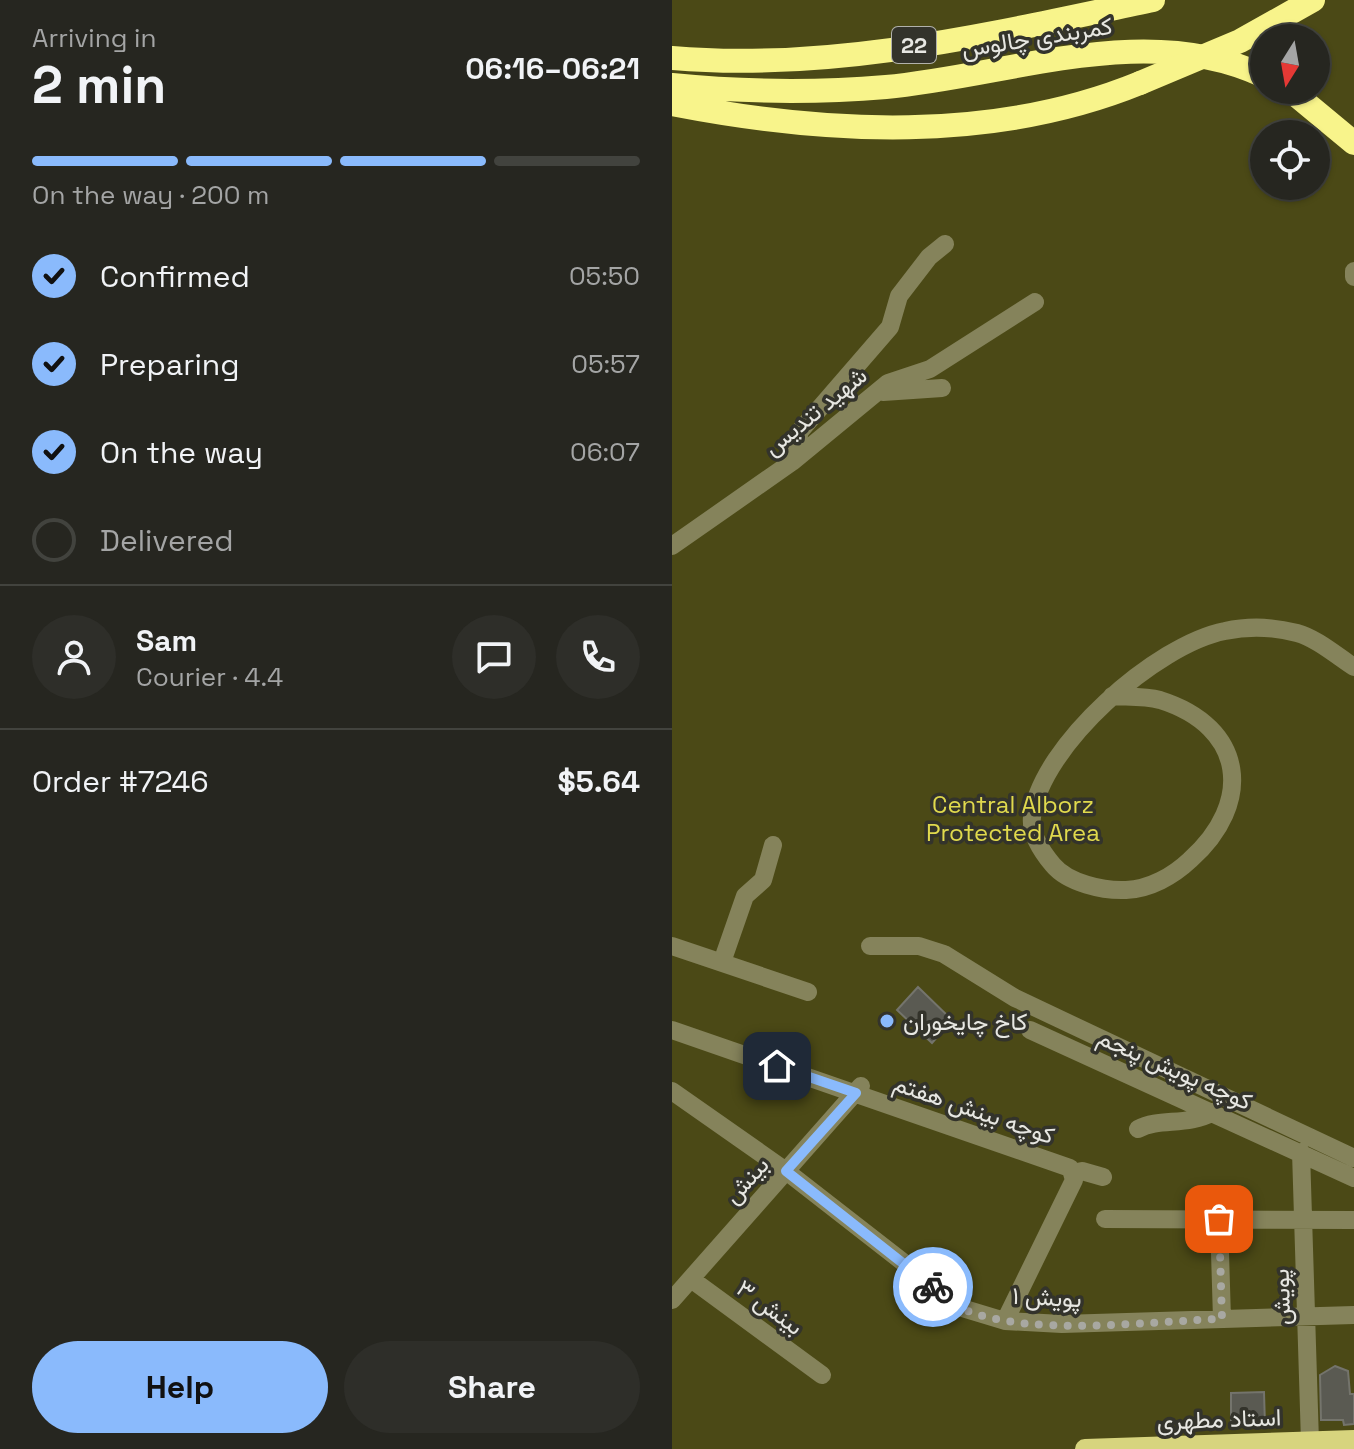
<!DOCTYPE html>
<meta charset="utf-8">
<style>
body{margin:0;font-family:"Space Grotesk",Vazirmatn,sans-serif;background:#2e2e29;color:#f1f3f6;height:100vh;display:flex;flex-direction:column;font-size:30px;white-space:nowrap}
*{box-sizing:border-box;margin:0}
p{font-size:26px;color:#a4a5a5}
.icon{flex:none;width:44px;height:44px;fill:none;stroke:currentColor;stroke-width:2;stroke-linecap:round;stroke-linejoin:round}
.map{position:relative;flex:1;overflow:hidden}
.panel{display:flex;flex-direction:column;background:#262620;width:672px}
.panel>*{flex:none}
.needle{width:52px;rotate:191deg}
.controls{position:absolute;left:578px;top:24px;display:grid;gap:16px}
.controls a{display:grid;place-items:center;width:80px;height:80px;border-radius:50%;background:#262620;box-shadow:0 2px 6px #0004,0 0 0 2px #42433e;font-size:40px}
.pin{position:absolute;display:grid;place-items:center;width:68px;height:68px;color:#fff;margin:-34px;border-radius:16px;box-shadow:0 4px 12px #0006}
.courier{position:absolute;display:grid;place-items:center;width:80px;height:80px;margin:-40px;border:6px solid #8abafc;border-radius:50%;background:#fff;color:#222;box-shadow:0 2px 10px #0007}
.head em{font-style:normal;font-weight:700}
.head div{display:flex;flex-direction:column-reverse}
.head{display:flex;align-items:center;justify-content:space-between;height:136px;padding:0 32px}
h1{font-size:52px;font-weight:700;line-height:60px}
.bar{display:grid;grid-template-columns:repeat(4,1fr);gap:12px 8px;align-content:center;height:96px;padding:0 32px}
.bar i{height:10px;border-radius:6px;background:#42433e}
.bar .current{background:#8abafc}
.bar p{grid-column:span 4}
.line{display:flex;align-items:center;gap:20px;padding:0 32px;border-top:2px solid #42433e}
.line div{flex:1}
.round{display:grid;place-items:center;flex:none;width:84px;height:84px;border-radius:42px;background:#2e2e29}
ol{padding:0 32px;list-style:none}
li{display:flex;align-items:center;gap:24px;height:88px}
li p{margin-inline-start:auto}
li .icon{padding:8px;border-radius:50%;background:#8abafc;color:#111;stroke-width:4}
li:last-child{color:#a4a5a5}
li i{width:44px;height:44px;border:4px solid #42433e;border-radius:50%}
.cta{display:flex;gap:16px;margin-top:auto;padding:16px 32px}
.cta a{flex:1;height:92px;border-radius:48px;background:#8abafc;color:#111;font-size:32px;font-weight:700;line-height:92px;text-align:center}
.cta a+a{background:#2e2e29;color:#f1f3f6}
main{display:flex;flex:1;min-height:0}
.map>svg:first-child{display:block}
.green{fill:#4b4916;fill-rule:evenodd}
.building{fill:#5a5a52;stroke:#74746c;stroke-width:2}
.lines{fill:none;stroke-linecap:round;stroke-linejoin:round}
.minor{stroke:#85835b;stroke-width:18}
.major{stroke:#d7d47e;stroke-width:20}
.highway{stroke:#f8f48b;stroke-width:24}
.highway-bridge{stroke:#f8f48b;stroke-width:24}
.done{stroke:#a8a8a2;stroke-width:8;stroke-dasharray:0 14.4}
.route{stroke:#8abafc;stroke-width:10}
.poi-dot{fill:#8abafc;stroke:#33332b;stroke-width:3}
.labels{text-anchor:middle;dominant-baseline:central;stroke-width:7;stroke-linejoin:round;paint-order:stroke}
.shield{fill:#33332b;stroke:#b1b1ab;stroke-width:2}
.shield-label{font-size:22px;font-weight:bold;fill:#e7e7e2}
.street-label{font-size:24px;fill:#e7e7e2;stroke:#33332b}
.park-label{font-size:24px;fill:#e0d94d;stroke:#33332b}
.poi-label{font-size:24px;fill:#e7e7e2;stroke:#33332b;text-anchor:start}
</style>
<main>
<section class="panel">
<div class="head"><div><h1>2 min</h1><p>Arriving in</p></div><em>06:16–06:21</em></div>
<div class="bar"><i class="current"></i><i class="current"></i><i class="current"></i><i></i><p>On the way · 200 m</p></div>
<ol>
<li><svg class="icon" aria-label="check" viewBox="0 0 24 24"><path d="M5 12l5 5 9-10"/></svg>Confirmed<p>05:50</p></li>
<li><svg class="icon" aria-label="check" viewBox="0 0 24 24"><path d="M5 12l5 5 9-10"/></svg>Preparing<p>05:57</p></li>
<li><svg class="icon" aria-label="check" viewBox="0 0 24 24"><path d="M5 12l5 5 9-10"/></svg>On the way<p>06:07</p></li>
<li><i></i>Delivered</li>
</ol>
<div class="line" style="height:144px"><a class="round"><svg class="icon" aria-label="person" viewBox="0 0 24 24"><circle cx="12" cy="8" r="4"/><path d="M4 21q1-7 8-7t8 7"/></svg></a><div><b>Sam</b><p>Courier · 4.4</p></div><a class="round"><svg class="icon" aria-label="chat" viewBox="0 0 24 24"><path d="M4 5h16v11H9l-5 4z"/></svg></a><a class="round"><svg class="icon" aria-label="phone" viewBox="0 0 24 24"><path d="M5 4h4l2 5-3 2q2 4 5 5l2-3 5 2v4C11 20 4 13 5 4z"/></svg></a></div>
<div class="line" style="height:104px"><div>Order #7246</div><b>$5.64</b></div>
<div class="cta"><a>Help</a><a>Share</a></div>
</section>
<div class="map">
<svg width="682" height="1449" viewBox="0 0 682 1449">
<rect width="100%" height="100%" fill="#33332b"/>
<path class="green" d="M0,0h682v1449h-682zM592,38h52v52h-52zM592,134h52v52h-52z"/>
<path class="building" d="M246,987l34,33 -20,23 -35,-33z
M663,1366l13,5 2,23h4v30l-10,1 -1,-5h-22l-1,-45z
M592,1392l1,34h-34v-33z"/>
<g class="lines">
<path class="minor" d="M682,271v6
M211,392l59,-4
M120,462l8,-31 90,-104 9,-31 30,-39 16,-13
M0,546l120,-84 96,-79 42,-14 105,-67
M440,696c15,1 33,0 48,4 86,27 94,103 30,160 -17,16 -40,29 -64,30 -23,1 -58,-7 -73,-25 -11,-13 -23,-30 -21,-48 8,-71 125,-173 193,-186 23,-5 49,-4 72,2 19,5 40,23 57,34
M0,946l136,46
M198,946h49l25,8 71,44 339,160
M50,962l23,-66 18,-16 10,-35
M0,1030l398,138 2,5
M358,1030l324,148
M0,1091l114,80 176,137 43,13 57,3 292,-9
M466,1129c22,-12 49,-2 75,-17
M629,1152l9,290
M400,1173l10,-2 21,6
M433,1219l249,1
M547,1219l3,100
M19,1279l131,96
M0,1300l189,-214
M333,1321l69,-141 -2,-7"/>
<path class="major" d="M413,1449l269,-9"/>
<path class="highway" d="M0,58c162,14 323,-25 481,-58
M0,85c71,7 142,8 214,2 123,-11 259,-67 378,-11
M618,90l64,53
M0,104c154,30 321,39 468,-21"/>
<path class="highway-bridge" d="M468,83l100,-42 73,-41"/>
</g>
<g class="lines">
<path class="done" d="M261,1287c9,7 20,17 30,22 67,29 186,12 259,10l-3,-100"/>
<path class="route" d="M105,1066l79,27 -70,78 147,116"/>
</g>
<circle class="poi-dot" cx="215" cy="1021" r="8"/>
<g class="labels">
<rect class="shield" x="220" y="27" width="44" height="36" rx="6"/>
<g class="shield-label">
<text x="242" y="45">22</text>
</g>
<g class="street-label">
<text transform="translate(365 37) rotate(-9)">کمربندی چالوس</text>
<text transform="translate(143 411) rotate(-39)">شهید تندیس</text>
<text transform="translate(503 1069) rotate(24)">کوچه پویش پنجم</text>
<text transform="translate(302 1109) rotate(19)">کوچه بینش هفتم</text>
<text transform="translate(74 1180) rotate(-48)">بینش</text>
<text transform="translate(375 1297) rotate(3)">پویش ۱</text>
<text transform="translate(609 1297) rotate(-92)">پویش</text>
<text transform="translate(98 1307) rotate(36)">بینش ۳</text>
<text transform="translate(547 1419) rotate(-2)">استاد مطهری</text>
</g>
<g class="park-label">
<text x="341" y="804">Central Alborz<tspan x="341" dy="28">Protected Area</tspan></text>
</g>
<g class="poi-label">
<text x="231" y="1021">کاخ چایخوران</text>
</g>
</g>
</svg>
<div class="controls">
<a><svg class="needle" viewBox="-14 -14 28 28"><path d="M0-13l5 13h-10z" fill="#e53935"/><path d="M0 13l5-13h-10z" fill="#a4a5a5"/></svg></a>
<a><svg class="icon" aria-label="locate" viewBox="0 0 24 24"><circle cx="12" cy="12" r="6"/><path d="M12 2v4M12 18v4M2 12h4M18 12h4"/></svg></a>
</div>
<div class="pin" style="left:547px;top:1219px;background:#ea580c"><svg class="icon" aria-label="bag" viewBox="0 0 24 24"><path d="M5 8h14l-1 12H6zM9 8a3 3 0 0 1 6 0"/></svg></div>
<div class="pin" style="left:105px;top:1066px;background:#1f2937"><svg class="icon" aria-label="home" viewBox="0 0 24 24"><path d="M3 11l9-7 9 7M6 9v11h12V9"/></svg></div>
<div class="courier" style="left:261px;top:1287px"><svg class="icon" aria-label="bike" viewBox="0 0 24 24"><circle cx="6" cy="16" r="4"/><circle cx="18" cy="16" r="4"/><path d="M6 16l4-8h5l3 8M10 8l3 8H6M13 5h3"/></svg></div>
</div>
</main>
